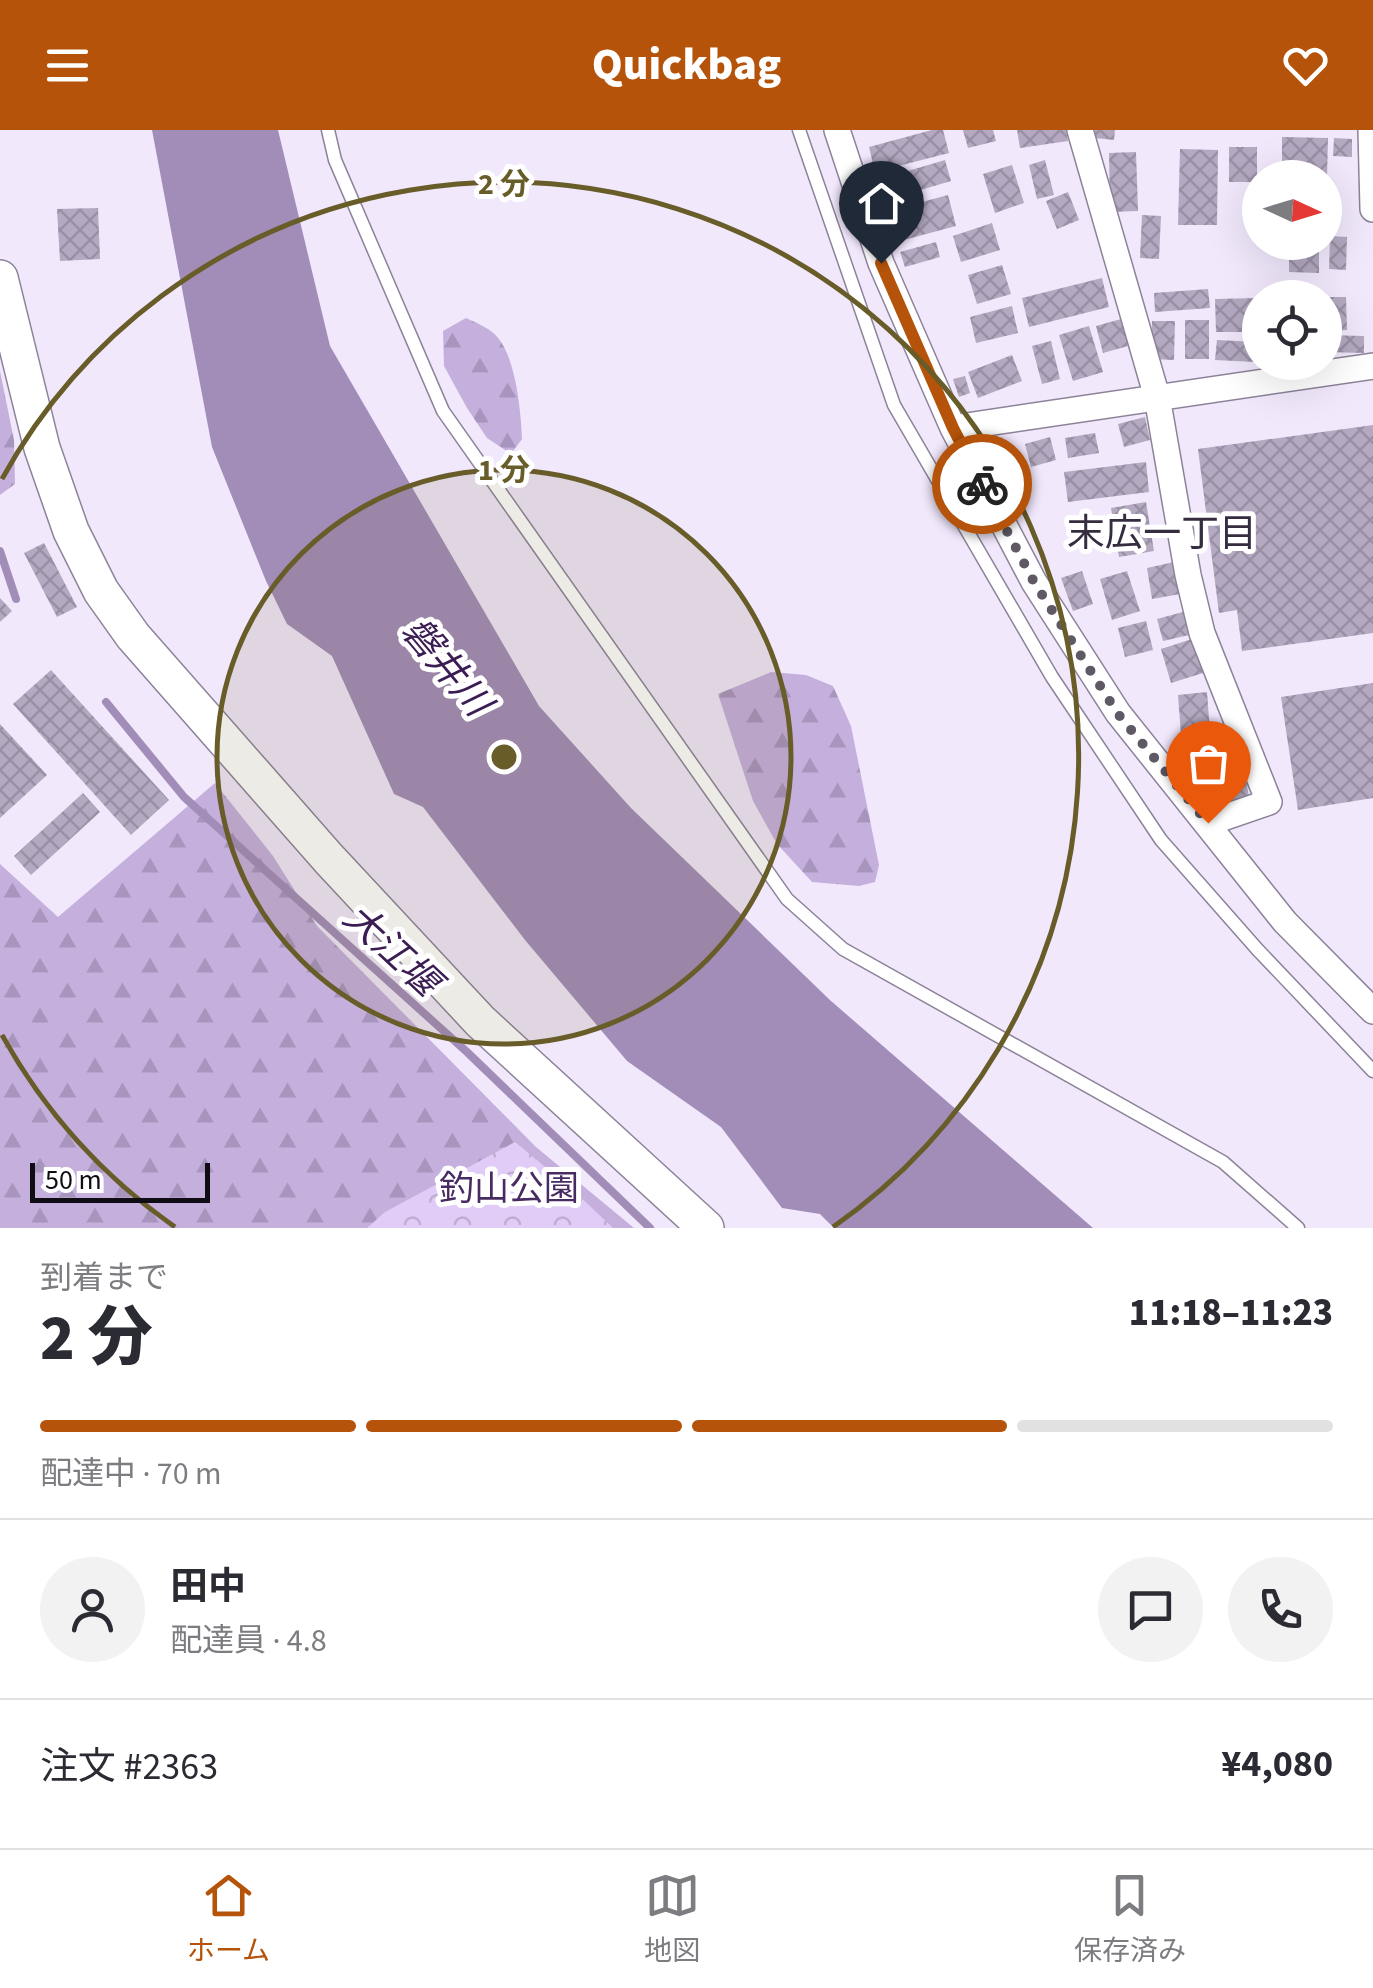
<!DOCTYPE html>
<html lang="ja">
<meta charset="utf-8">
<style>
body{margin:0;font-family:"Source Sans 3","Noto Sans JP",sans-serif;background:#f2f2f3;color:#2b2b33;height:100vh;display:flex;flex-direction:column;font-size:38px;white-space:nowrap}
*{box-sizing:border-box;margin:0}
p{font-size:32px;color:#7c7c81}
.icon{flex:none;width:55px;height:55px;fill:none;stroke:currentColor;stroke-width:2;stroke-linecap:round;stroke-linejoin:round}
.map{position:relative;height:1098px;overflow:hidden}
.drawer{display:flex;flex-direction:column;background:#fff;flex:1}
.drawer>*{flex:none}
.needle{width:65px;rotate:94deg}
.fabs{position:absolute;left:1242px;top:30px;display:grid;gap:20px}
.fabs a{display:grid;place-items:center;width:100px;height:100px;border-radius:50%;background:#fff;box-shadow:0 10px 40px #0002;font-size:50px}
.scale{position:absolute;left:30px;bottom:25px;width:180px;box-sizing:border-box;padding-left:10px;border:5px solid #0f0c14;border-top:0;font-size:28px;line-height:35px;white-space:nowrap;color:#0f0c14;-webkit-text-stroke:8px #fff;paint-order:stroke}
.pin{position:absolute;display:grid;place-items:center;width:85px;height:85px;color:#fff;margin:-102px -42px;border-radius:50% 50% 50% 0;rotate:-45deg;box-shadow:0 0 10px #0007}
.pin .icon{rotate:45deg}
.courier{position:absolute;display:grid;place-items:center;width:100px;height:100px;margin:-50px;border:8px solid #b45309;border-radius:50%;background:#fff;color:#222;box-shadow:0 2px 12px #0007}
.head em{font-style:normal;font-weight:800}
.head div{display:flex;flex-direction:column-reverse}
.head{display:flex;align-items:center;justify-content:space-between;height:170px;padding:0 40px}
h1{font-size:65px;font-weight:800;line-height:75px}
.bar{display:grid;grid-template-columns:repeat(4,1fr);gap:15px 10px;align-content:center;height:120px;padding:0 40px}
.bar i{height:12px;border-radius:8px;background:#e1e1e2}
.bar .current{background:#b45309}
.bar p{grid-column:span 4}
.line{display:flex;align-items:center;gap:25px;padding:0 40px;border-top:2px solid #e1e1e2}
.line div{flex:1}
.round{display:grid;place-items:center;flex:none;width:105px;height:105px;border-radius:52px;background:#f2f2f3}
header{display:flex;justify-content:space-between;align-items:center;height:130px;padding:0 40px;background:#b45309;color:#fff;font-size:45px;font-weight:800}
.tab-bar{display:flex;justify-content:space-around;align-items:center;height:140px;border-top:2px solid #e1e1e2;background:#fff;font-size:28px;color:#7c7c81}
.tab-bar a{display:grid;justify-items:center;gap:5px}
.tab-bar .current{color:#b45309}
.map>svg:first-child{display:block}
.forest{fill:url(#forest-firs)}
.park{fill:url(#park-crowns)}
.water{fill:#a28db9}
.lines{fill:none;stroke-linecap:round;stroke-linejoin:round}
.stream{stroke:#a28db9;stroke-width:8}
.building{fill:url(#building-cross-hatch)}
.lane-casing{stroke:#8d8399;stroke-width:15}
.street-casing{stroke:#8d8399;stroke-width:28}
.secondary-casing{stroke:#8d8399;stroke-width:38}
.lane{stroke:#fff;stroke-width:12}
.street{stroke:#fff;stroke-width:25}
.secondary{stroke:#fff;stroke-width:35}
.done{stroke:#5e5965;stroke-width:10;stroke-dasharray:0 18}
.route{stroke:#b45309;stroke-width:12}
.ring{fill:none;stroke:#685c29;stroke-width:5}
.labels{text-anchor:middle;dominant-baseline:central;stroke-width:10;stroke-linejoin:round;paint-order:stroke}
.park-label{font-size:35px;fill:#482b62;stroke:#fff}
.neighbourhood-label{font-size:38px;fill:#352c3f;stroke:#fff}
.water-label{font-size:38px;font-style:italic;fill:#3b1d54;stroke:#fff}
.centre{fill:#685c29;stroke:#fff;stroke-width:5}
.ring-label{font-size:30px;text-anchor:middle;font-weight:bold;fill:#685c29;stroke:#fff;stroke-width:10;stroke-linejoin:round;paint-order:stroke}
</style>
<header><svg class="icon" aria-label="menu" viewBox="0 0 24 24"><path d="M4 6h16M4 12h16M4 18h16"/></svg>Quickbag<svg class="icon" aria-label="heart" viewBox="0 0 24 24"><path d="M12 20l-8-8c-3-5 5-10 8-4 3-6 11-1 8 4z"/></svg></header>
<div class="map">
<svg width="1373" height="1098" viewBox="0 0 1373 1098">
<defs>
<pattern id="forest-firs" width="22" height="20" patternUnits="userSpaceOnUse" patternTransform="scale(2.5)"><rect width="22" height="20" fill="#c5afdd"/><path d="M5 1l3.5 6h-7zM16 11l3.5 6h-7z" fill="#a895bd"/></pattern>
<pattern id="park-crowns" width="20" height="18" patternUnits="userSpaceOnUse" patternTransform="scale(2.5)"><rect width="20" height="18" fill="#e0ccf6"/><path d="M2 6a3 3 0 1 1 6 0M12 15a3 3 0 1 1 6 0" fill="none" stroke="#bfaed2"/></pattern>
<pattern id="building-cross-hatch" width="8" height="8" patternUnits="userSpaceOnUse" patternTransform="scale(2.5)"><rect width="8" height="8" fill="#b4a9c1"/><path d="M0 0l8 8M0 8l8-8" fill="none" stroke="#9a90a5"/></pattern>
</defs>
<rect width="100%" height="100%" fill="#f1e8fc"/>
<path class="forest" d="M466,188c11,5 26,11 33,21 17,22 22,73 23,100l-11,15 -24,-16 -20,-30 -23,-42 -1,-35z
M0,241l14,69 1,44 -15,11z
M771,542l35,3 27,11 18,40 28,139 -4,17 -16,4 -47,-4 -35,-38 -24,-43 -35,-107z
M215,653l58,73 44,70 219,221 98,81h-634v-364l58,53z"/>
<path class="park" d="M515,1012l57,47 41,39h-246l18,-16z"/>
<path class="water" d="M152,0h126l52,216 209,360 92,102 200,193 262,227h-259l-14,-14 -38,-6 -61,-81 -94,-66 -102,-121 -102,-133 -29,-13 -62,-138 -45,-32 -21,-43 -54,-134z"/>
<g class="lines">
<path class="stream" d="M0,421l16,48
M106,572l78,95 283,255 183,176"/>
</g>
<path class="building" d="M932,0h11l6,23 -74,19 -6,-25z
M963,0h30l3,11 -28,7z
M1017,0h49l2,11 -48,7z
M1095,0h20l-1,10 -20,-2z
M1282,7l46,1 -1,40h-45z
M1334,8l18,1v18l-19,-1z
M1229,17h28v35h-28z
M1180,19l38,1 -1,75h-39z
M1136,22l2,59 -28,1 -1,-59z
M945,30l6,21 -54,16 -6,-21z
M1045,30l9,35 -17,4 -8,-34z
M1012,35l12,38 -29,10 -12,-39z
M1068,62l11,28 -22,9 -11,-28z
M948,65l8,31 -56,15 -8,-31z
M98,78l2,51 -40,2 -3,-52z
M1142,85l19,1 -2,43 -19,-1z
M992,93l8,27 -39,12 -8,-26z
M1330,106l17,1 -1,33 -17,-1z
M936,112l4,15 -35,10 -5,-15z
M1289,112h30v31l-30,-1z
M1002,135l9,29 -34,10 -9,-29z
M1102,148l7,29 -80,20 -7,-29z
M1208,159l2,19 -55,4 -1,-19z
M1325,167h21l1,33 -22,1z
M1260,168v34h-44l-1,-33z
M1012,176l6,27 -42,10 -6,-26z
M1121,189l7,27 -25,7 -7,-27z
M1185,190h24v39h-24z
M1152,191h23l-1,39 -23,-1z
M1089,196l14,46 -30,9 -14,-46z
M1325,205l39,1v17l-39,-1z
M1217,210l40,2 -1,20 -41,-2z
M1051,211l9,38 -18,5 -10,-38z
M1012,225l10,26 -44,17 -10,-26z
M965,246l5,17 -11,4 -6,-18z
M1145,287l5,23 -26,7 -6,-23z
M1373,295v208l-131,18 -5,-41 -18,3 -21,-164z
M1095,303l4,20 -31,5 -3,-20z
M1002,307l15,30 -19,9 -15,-30z
M1050,307l6,23 -25,7 -6,-23z
M1146,332l3,30 -81,10 -4,-30z
M1146,372l8,49 -35,6 -8,-49z
M44,413l33,64 -20,10 -33,-64z
M1174,432l6,32 -28,5 -5,-31z
M1082,441l11,33 -20,7 -12,-33z
M1127,441l13,40 -28,9 -12,-41z
M0,468l12,13 -12,11z
M1183,482l6,23 -26,6 -6,-22z
M1146,491l7,29 -28,7 -7,-29z
M1192,509l11,34 -32,10 -10,-34z
M51,540l118,130 -38,35 -118,-131z
M1373,553v115l-75,12 -17,-113z
M1207,562l4,53 -29,3 -4,-53z
M0,594l47,51 -47,43z
M1245,644l5,29 -40,8 -6,-29z
M83,663l17,19 -69,63 -17,-19z"/>
<g class="lines">
<g class="lane-casing">
<path id="lane" d="M328,0l7,30 108,251 344,488 56,50 380,213 75,66
M799,0l95,275 158,272 109,163 96,109 116,122"/>
</g>
<g class="street-casing">
<path id="street" d="M837,0l44,133 72,165 81,154 84,131 167,209 88,89
M1080,0l77,267 31,178 14,58 67,169 -61,21
M1371,0l2,79
M953,298l420,-62"/>
</g>
<g class="secondary-casing">
<path id="secondary" d="M0,148l42,170 29,83 30,60 32,45 196,223 151,162 226,207"/>
</g>
<use href="#lane" class="lane"/>
<use href="#street" class="street"/>
<use href="#secondary" class="secondary"/>
</g>
<g class="lines">
<path class="done" d="M982,354l52,98 84,132 90,109"/>
<path class="route" d="M881,133l72,165 29,56"/>
</g>
<circle cx="504" cy="627" r="287" fill="#685c29" fill-opacity=".12"/>
<g class="ring">
<circle cx="504" cy="627" r="287"/>
<path d="M175 1097A574 574 0 0 1 2 905M2 349A574 574 0 1 1 833 1097"/>
</g>
<g class="labels">
<g class="park-label">
<text x="509" y="1059">釣山公園</text>
</g>
<g class="neighbourhood-label">
<text x="1162" y="404">末広一丁目</text>
</g>
<g class="water-label">
<text transform="translate(446 537) rotate(50)">磐井川</text>
<text transform="translate(391 820) rotate(43)">大江堰</text>
</g>
</g>
<circle cx="504" cy="627" r="15" class="centre"/>
<g class="ring-label">
<text x="504" y="64">2 分</text>
<text x="504" y="350">1 分</text>
</g>
</svg>
<div class="fabs">
<a><svg class="needle" viewBox="-14 -14 28 28"><path d="M0-13l5 13h-10z" fill="#e53935"/><path d="M0 13l5-13h-10z" fill="#7c7c81"/></svg></a>
<a><svg class="icon" aria-label="locate" viewBox="0 0 24 24"><circle cx="12" cy="12" r="6"/><path d="M12 2v4M12 18v4M2 12h4M18 12h4"/></svg></a>
</div>
<div class="scale">50 m</div>
<div class="pin" style="left:1208px;top:693px;background:#ea580c"><svg class="icon" aria-label="bag" viewBox="0 0 24 24"><path d="M5 8h14l-1 12H6zM9 8a3 3 0 0 1 6 0"/></svg></div>
<div class="pin" style="left:881px;top:133px;background:#1f2937"><svg class="icon" aria-label="home" viewBox="0 0 24 24"><path d="M3 11l9-7 9 7M6 9v11h12V9"/></svg></div>
<div class="courier" style="left:982px;top:354px"><svg class="icon" aria-label="bike" viewBox="0 0 24 24"><circle cx="6" cy="16" r="4"/><circle cx="18" cy="16" r="4"/><path d="M6 16l4-8h5l3 8M10 8l3 8H6M13 5h3"/></svg></div>
</div>
<section class="drawer">
<div class="head"><div><h1>2 分</h1><p>到着まで</p></div><em>11:18–11:23</em></div>
<div class="bar"><i class="current"></i><i class="current"></i><i class="current"></i><i></i><p>配達中 · 70 m</p></div>
<div class="line" style="height:180px"><a class="round"><svg class="icon" aria-label="person" viewBox="0 0 24 24"><circle cx="12" cy="8" r="4"/><path d="M4 21q1-7 8-7t8 7"/></svg></a><div><b>田中</b><p>配達員 · 4.8</p></div><a class="round"><svg class="icon" aria-label="chat" viewBox="0 0 24 24"><path d="M4 5h16v11H9l-5 4z"/></svg></a><a class="round"><svg class="icon" aria-label="phone" viewBox="0 0 24 24"><path d="M5 4h4l2 5-3 2q2 4 5 5l2-3 5 2v4C11 20 4 13 5 4z"/></svg></a></div>
<div class="line" style="height:130px"><div>注文 #2363</div><b>¥4,080</b></div>
</section>
<nav class="tab-bar">
<a class="current"><svg class="icon" aria-label="home" viewBox="0 0 24 24"><path d="M3 11l9-7 9 7M6 9v11h12V9"/></svg>ホーム</a>
<a><svg class="icon" aria-label="map" viewBox="0 0 24 24"><path d="M3 6l6-2 6 2 6-2v14l-6 2-6-2-6 2zM9 4v14M15 6v14"/></svg>地図</a>
<a><svg class="icon" aria-label="saved" viewBox="0 0 24 24"><path d="M7 4h10v16l-5-4-5 4z"/></svg>保存済み</a>
</nav>
